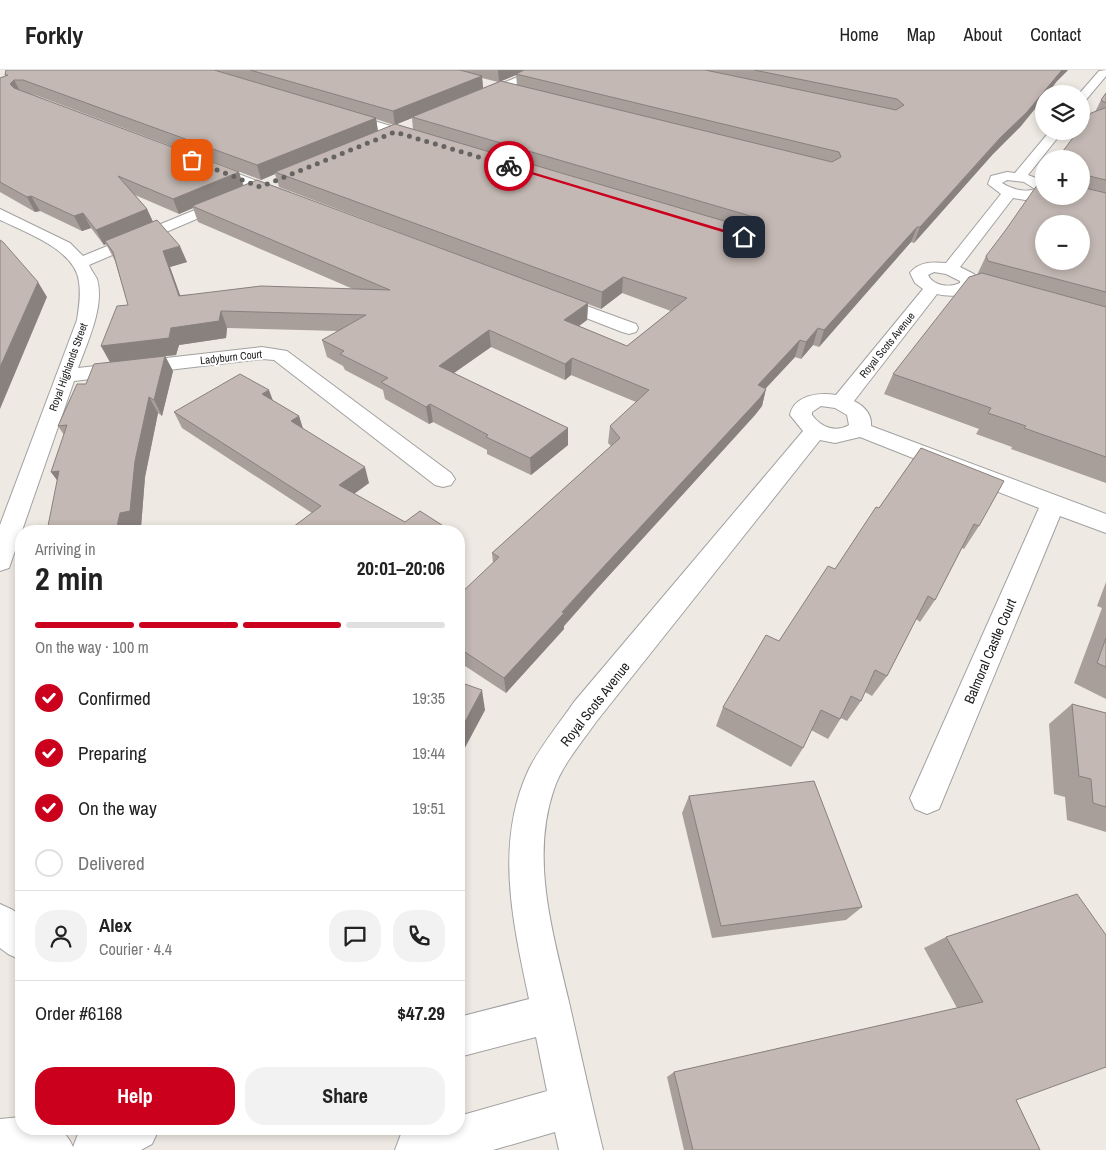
<!DOCTYPE html>
<meta charset="utf-8">
<style>
body{margin:0;font-family:"Archivo Narrow",sans-serif;background:#f2f2f2;color:#222;height:100vh;display:flex;flex-direction:column;font-size:19px;white-space:nowrap}
*{box-sizing:border-box;margin:0}
p{font-size:16px;color:#767676}
.icon{flex:none;width:28px;height:28px;fill:none;stroke:currentColor;stroke-width:2;stroke-linecap:round;stroke-linejoin:round}
.map{position:relative;flex:1;overflow:hidden}
.details{position:absolute;left:15px;top:455px;width:450px;height:610px;display:flex;flex-direction:column;background:#fff;border-radius:20px;box-shadow:0 2px 8px #0003}
.details>*{flex:none}
.tools{position:absolute;left:1035px;top:15px;display:grid;gap:10px}
.tools a{display:grid;place-items:center;width:55px;height:55px;border-radius:50%;background:#fff;box-shadow:0 2px 8px #0003;font-size:25px}
.pin{position:absolute;display:grid;place-items:center;width:42px;height:42px;color:#fff;margin:-21px;border-radius:10px;box-shadow:0 2px 8px #0006}
.courier{position:absolute;display:grid;place-items:center;width:50px;height:50px;margin:-25px;border:4px solid #cb001d;border-radius:50%;background:#fff;color:#222;box-shadow:0 1px 6px #0007}
.summary em{font-style:normal;font-weight:700}
.summary div{display:flex;flex-direction:column-reverse}
.summary{display:flex;align-items:center;justify-content:space-between;height:85px;padding:0 20px}
h1{font-size:32px;font-weight:700;line-height:38px}
.bar{display:grid;grid-template-columns:repeat(4,1fr);gap:8px 5px;align-content:center;height:60px;padding:0 20px}
.bar i{height:6px;border-radius:4px;background:#e0e0e0}
.bar .active{background:#cb001d}
.bar p{grid-column:span 4}
.line{display:flex;align-items:center;gap:12px;padding:0 20px;border-top:1px solid #e0e0e0}
.line div{flex:1}
.round{display:grid;place-items:center;flex:none;width:52px;height:52px;border-radius:20px;background:#f2f2f2}
ol{padding:0 20px;list-style:none}
li{display:flex;align-items:center;gap:15px;height:55px}
li p{margin-inline-start:auto}
li .icon{padding:5px;border-radius:50%;background:#cb001d;color:#fff;stroke-width:4}
li:last-child{color:#767676}
li i{width:28px;height:28px;border:2px solid #e0e0e0;border-radius:50%}
.primary-button{display:flex;gap:10px;margin-top:auto;padding:10px 20px}
.primary-button a{flex:1;height:58px;border-radius:20px;background:#cb001d;color:#fff;font-size:20px;font-weight:700;line-height:58px;text-align:center}
.primary-button a+a{background:#f2f2f2;color:#222}
header{display:flex;align-items:center;gap:30px;box-sizing:border-box;height:70px;padding:0 25px;background:#fff;border-bottom:1px solid #e0e0e0}
header strong{font-size:24px}
nav{display:flex;gap:28px;margin-inline-start:auto;font-size:18px}
.map>svg:first-child{display:block}
.lines{fill:none;stroke-linecap:round;stroke-linejoin:round}
.minor-casing{stroke:#a1a1a1;stroke-width:2}
.minor{fill:#fff;fill-rule:evenodd}
.wall{fill:#a89e9a;fill-rule:evenodd}
.shaded-wall{fill:#88817d}
.building{fill:#c3b8b3;stroke:#88817d;fill-rule:evenodd}
.route{fill:#cb001d}
.done{stroke:#666462;stroke-width:5;stroke-dasharray:0 9}
.labels{text-anchor:middle;dominant-baseline:central;stroke-width:4;stroke-linejoin:round;paint-order:stroke}
.far-street-label{font-size:11px;fill:#1d1d1d;stroke:#fff}
.street-label{font-size:14px;fill:#1d1d1d;stroke:#fff}
</style>
<header>
<strong>Forkly</strong>
<nav><a>Home</a><a>Map</a><a>About</a><a>Contact</a></nav>
</header>
<div class="map">
<svg width="1106" height="1080" viewBox="0 0 1106 1080">
<rect width="100%" height="100%" fill="#efe9e3"/>
<g class="lines">
<g class="minor-casing">
<path id="minor" d="M534,0h14l-68,30h-8l-2,-2 2,-2z
M1106,0v6l-21,25 -4,1v-8h-2l20,-23z
M341,41l83,25 1,3 -6,4 -82,-25 -2,-3z
M1050,61h13l-35,44 16,6v15l-19,4 -12,-2 -53,69 14,7 4,11c-9,12 -28,12 -41,9l-83,107c10,5 18,13 17,25l235,88v19l-46,-17 -121,293 -12,5 -12,-5 -5,-11 129,-290 -179,-71 -25,6 -15,-3 -224,282c-14,20 -34,43 -42,67 -24,70 -1,144 15,213 11,49 22,99 34,148h-44l-4,-18 -62,18h-98l6,-16 14,-5h44v-13l88,-25 -11,-54 -77,20v-40l70,-18c-16,-76 -35,-156 0,-230 12,-24 30,-45 45,-67l229,-271 -13,-16c4,-20 29,-23 46,-20l87,-106 -8,-6 -5,-10c9,-12 23,-11 36,-10l55,-69 -13,-10 3,-8 16,-4 8,1zM1007,110l17,2 11,7c-11,4 -23,0 -33,-6zM934,202l12,2 14,7v2c-10,5 -27,3 -32,-8zM821,336l14,2 12,7 2,10c-14,8 -28,2 -37,-10v-3z
M206,92l84,31 2,3 -2,3h-10l-79,-30 -2,-3z
M229,126l5,1 2,3 -2,3 -145,62c2,5 6,10 8,14 8,27 -10,64 -19,89l184,-21 25,4 164,122 4,6 -4,6 -8,2 -8,-2 -161,-125 -12,-1 -188,22 -65,187 -9,3v-46l77,-205c2,-13 4,-25 2,-38 -3,-32 -54,-50 -79,-62v-11l70,34 13,13z
M551,223l85,31 2,4 -2,4 -7,2 -7,-2 -77,-30 -3,-4 3,-4z
M0,834l13,6 8,7v43l-13,-6 -8,-6z
M21,1047v12c25,0 41,-8 52,18l5,-13 12,-5h69l-7,15 -11,6h-141v-31z"/>
</g>
<use href="#minor" class="minor"/>
</g>
<path class="wall" d="M6,0h1062l-11,11 -10,13h-3l-23,32 -28,28 -79,89 -3,-1 -92,105 -6,-2 -12,14 -6,-2 -29,31 -4,18 -7,9 -161,177 -30,34v3l-58,64 -47,-31v-67l34,-32 -1,-10 119,-107 -3,-3 2,-17 26,-24 -65,-27 -6,5 -74,-33 -37,26 114,55v17l-37,30 -44,-21v-4l-54,-28 -4,2 -44,-25 -2,-9 -38,-20 -2,-4 -16,-9 -5,-17 16,-9 -111,-3 -1,10 -47,7 -3,10 -11,1 8,15 -11,45 -4,-3 -13,64 -4,50 -10,2 -74,-49 -6,-8 13,-37 -6,-9 28,-42 24,-22 -9,-16 27,-41 -13,-44 -2,-4 -7,-13 -2,1 -13,-17 -9,3 -42,-20 -5,1 -35,-20v-114l5,-2zM516,5l1,10 -16,-4zM482,8l16,4 -15,6zM30,23l231,87 14,-6 4,13 232,88 -267,-89zM412,48l1,11 -17,-5zM376,49l18,6 -16,6zM135,125l44,19 14,-6 5,14 155,67 -173,6 -10,-28 17,-5 -34,-40 -6,-13zM622,223l49,18 -44,35 -48,-20 8,-6 1,-16 13,5z
M1106,23v390l-95,-34 1,-2 -36,-13 3,-5 -95,-35 9,-20 84,-99 9,-19 95,-60v-37l14,-47 6,-12z
M273,331l26,15 4,13 66,54 -15,11 51,28 40,5 1,4h-151l-2,-4 19,-14 -130,-85 -8,-16z
M921,378l58,78 -15,23 -2,-1 -27,52 -15,22 -4,-3 -29,57 -15,20 -7,-4 -4,9 -14,20 -6,-3 -13,21 -17,-9 -8,18 -12,19 -75,-41 7,-19 56,-66 56,-72 44,-61z
M1106,512v117l-32,-16 28,-75 -5,-2z
M459,612l26,28 -24,45 -2,-1z
M1072,634l34,9v119l-39,-12 -2,-23 -11,-3 -5,-70z
M689,726l173,111 -16,13 -134,18 -30,-125z
M1077,824l-61,206 24,50h-356l-17,-73 7,-5 283,-64 -33,-60 22,-11z"/>
<path class="shaded-wall" d="M498,0h31l-13,4v1l-17,7z
M1062,0h6l-11,11 -10,13h-3v4l-23,28 -28,28 -79,89 6,-16z
M482,6l1,12 -71,29v1l-17,7 -2,-14z
M14,10l7,13 -4,4 -7,-13z
M376,48l2,14 -103,40v2l-14,6 -4,-15z
M239,102l5,15 -52,19 1,2 -14,6 -6,-15z
M31,126l9,15 -5,1 -8,-15z
M147,139l7,15 -49,17 1,3 -2,1 -8,-15z
M83,143l8,15 -9,3 -8,-15z
M917,157l-6,15 -92,105 5,-17z
M180,176l7,16 -17,5 16,45 -7,-16 -16,-45z
M623,207l-1,16 -21,16 1,-17z
M38,212l9,15 -47,112v-42z
M588,233l-1,17 -23,17v-17z
M221,241l6,17 -1,10 -47,7 -3,10 -11,1 8,15 -11,45 -8,-16 -44,-38 -9,-16 70,-18z
M818,258l-5,17 -12,14 5,-17z
M489,260l2,17 -50,35 -2,-16z
M800,270l-5,17 -42,45 5,-17z
M572,288l-1,17 -6,5v-16z
M766,319l-4,17 -7,9 -161,177 -30,34v3l-58,64 -2,-15 91,-102z
M269,320l6,16 -13,-12z
M149,327l9,16 -13,64 -4,50 -10,2 -1,2h-14l4,-18 15,-52z
M430,334l3,18 -4,2 -3,-17z
M299,346l5,16 -13,-11z
M568,358v17l-37,30 -1,-17z
M365,397l4,16 -25,18 -5,-16z
M59,401l4,17 -12,-16z
M445,457l1,4h-7z
M482,620l3,20 -24,45 -2,-11v-11z"/>
<path class="building" d="M6,0h208l162,48 -119,47 -234,-85h-9l-4,4 4,4 225,84 -66,27 -55,-23 29,33 -51,21 -13,-17 -9,3 -43,-20 -4,1 -27,-15v-104l8,-3h-3z
M250,0h210l22,6 -89,35z
M524,0h181l191,40 8,-5 -7,-6 -143,-29h308l-35,42 -28,27 -79,88h-3l-93,103 -6,-2 -12,14 -6,-2 -42,45 8,4 -6,9 -165,178 -33,36 2,1 -60,65 -45,-30v-53l40,-38 -7,-4 128,-115 -10,-12 39,-36 -77,-32 -7,6 -76,-34 -50,36 129,62 -38,30 -44,-21 2,-2 -58,-31 -4,3 -45,-25 7,-4 -48,-24 4,-3 -22,-11 44,-25 -145,-4 -2,10 -48,7 -2,10 -68,8 16,-40 11,-1 -15,-53 -8,-11 52,-21 23,26 -17,5 16,45 82,-10 129,4 -198,-84 65,-26 331,123 -24,17 63,26 60,-48 -64,-21 -21,15 -327,-120 120,-48 346,102h12l4,-4 -3,-5 -342,-100 89,-36 331,81 9,-5 -2,-5 -323,-78z
M1106,23v10l-5,-3z
M1106,37v73l-17,-4h-8v-17h-24l21,-28h3v-5l10,-13 14,-5z
M1044,111v15h37v-9l25,6v99l-118,-31 -2,-5 19,-25 30,-43 5,-6zM1044,154h37v37h-37z
M0,170l3,2 35,40 -38,85z
M982,203l124,34v150l-82,-29 2,-2 -38,-13 3,-5 -98,-34 76,-97z
M165,286l-11,44 -5,-3 -14,64 -5,50 -10,2 -4,18h-69l12,-60 -8,1 16,-47 -9,1 19,-42h9l8,-20z
M240,304l29,16 -7,4 37,22 -8,5 74,46 -26,18 66,37 15,-11 25,16 -6,4h-139l-7,-4 28,-21 -147,-94z
M921,378l83,33 -25,45 -5,-2 -39,76 -7,-4 -41,80 -12,-6 -14,31 -10,-5 -11,23 -19,-9 -18,38 -80,-41 43,-72 13,6 49,-75 7,3 41,-62 3,1z
M1106,568v29l-9,-4z
M459,612l23,8 -23,43z
M1072,634l34,9v94l-13,-4 -2,-24 -12,-3z
M814,711l48,126 -141,19 -32,-130z
M1077,824l29,41v132l-90,33 24,50h-347l-19,-78 309,-70 -37,-65z"/>
<path class="route" d="M509,95l236,71 1,1 -4,1 -234,-71z"/>
<g class="lines">
<path class="done" d="M192,90l68,27 135,-55 114,34"/>
</g>
<g class="labels">
<g class="far-street-label">
<text transform="translate(887 275) rotate(-51)">Royal Scots Avenue</text>
<text transform="translate(231 287) rotate(-6)">Ladyburn Court</text>
<text transform="translate(68 297) rotate(-70)">Royal Highlands Street</text>
</g>
<g class="street-label">
<text transform="translate(990 581) rotate(-67)">Balmoral Castle Court</text>
<text transform="translate(595 634) rotate(-52)">Royal Scots Avenue</text>
</g>
</g>
</svg>
<div class="tools">
<a><svg class="icon" aria-label="layers" viewBox="0 0 24 24"><path d="M12 4l9 5-9 5-9-5zM3 14l9 5 9-5"/></svg></a>
<a>+</a>
<a>−</a>
</div>
<div class="pin" style="left:192px;top:90px;background:#ea580c"><svg class="icon" aria-label="bag" viewBox="0 0 24 24"><path d="M5 8h14l-1 12H6zM9 8a3 3 0 0 1 6 0"/></svg></div>
<div class="pin" style="left:744px;top:167px;background:#1f2937"><svg class="icon" aria-label="home" viewBox="0 0 24 24"><path d="M3 11l9-7 9 7M6 9v11h12V9"/></svg></div>
<div class="courier" style="left:509px;top:96px"><svg class="icon" aria-label="bike" viewBox="0 0 24 24"><circle cx="6" cy="16" r="4"/><circle cx="18" cy="16" r="4"/><path d="M6 16l4-8h5l3 8M10 8l3 8H6M13 5h3"/></svg></div>
<section class="details">
<div class="summary"><div><h1>2 min</h1><p>Arriving in</p></div><em>20:01–20:06</em></div>
<div class="bar"><i class="active"></i><i class="active"></i><i class="active"></i><i></i><p>On the way · 100 m</p></div>
<ol>
<li><svg class="icon" aria-label="check" viewBox="0 0 24 24"><path d="M5 12l5 5 9-10"/></svg>Confirmed<p>19:35</p></li>
<li><svg class="icon" aria-label="check" viewBox="0 0 24 24"><path d="M5 12l5 5 9-10"/></svg>Preparing<p>19:44</p></li>
<li><svg class="icon" aria-label="check" viewBox="0 0 24 24"><path d="M5 12l5 5 9-10"/></svg>On the way<p>19:51</p></li>
<li><i></i>Delivered</li>
</ol>
<div class="line" style="height:90px"><a class="round"><svg class="icon" aria-label="person" viewBox="0 0 24 24"><circle cx="12" cy="8" r="4"/><path d="M4 21q1-7 8-7t8 7"/></svg></a><div><b>Alex</b><p>Courier · 4.4</p></div><a class="round"><svg class="icon" aria-label="chat" viewBox="0 0 24 24"><path d="M4 5h16v11H9l-5 4z"/></svg></a><a class="round"><svg class="icon" aria-label="phone" viewBox="0 0 24 24"><path d="M5 4h4l2 5-3 2q2 4 5 5l2-3 5 2v4C11 20 4 13 5 4z"/></svg></a></div>
<div class="line" style="height:65px"><div>Order #6168</div><b>$47.29</b></div>
<div class="primary-button"><a>Help</a><a>Share</a></div>
</section>
</div>
